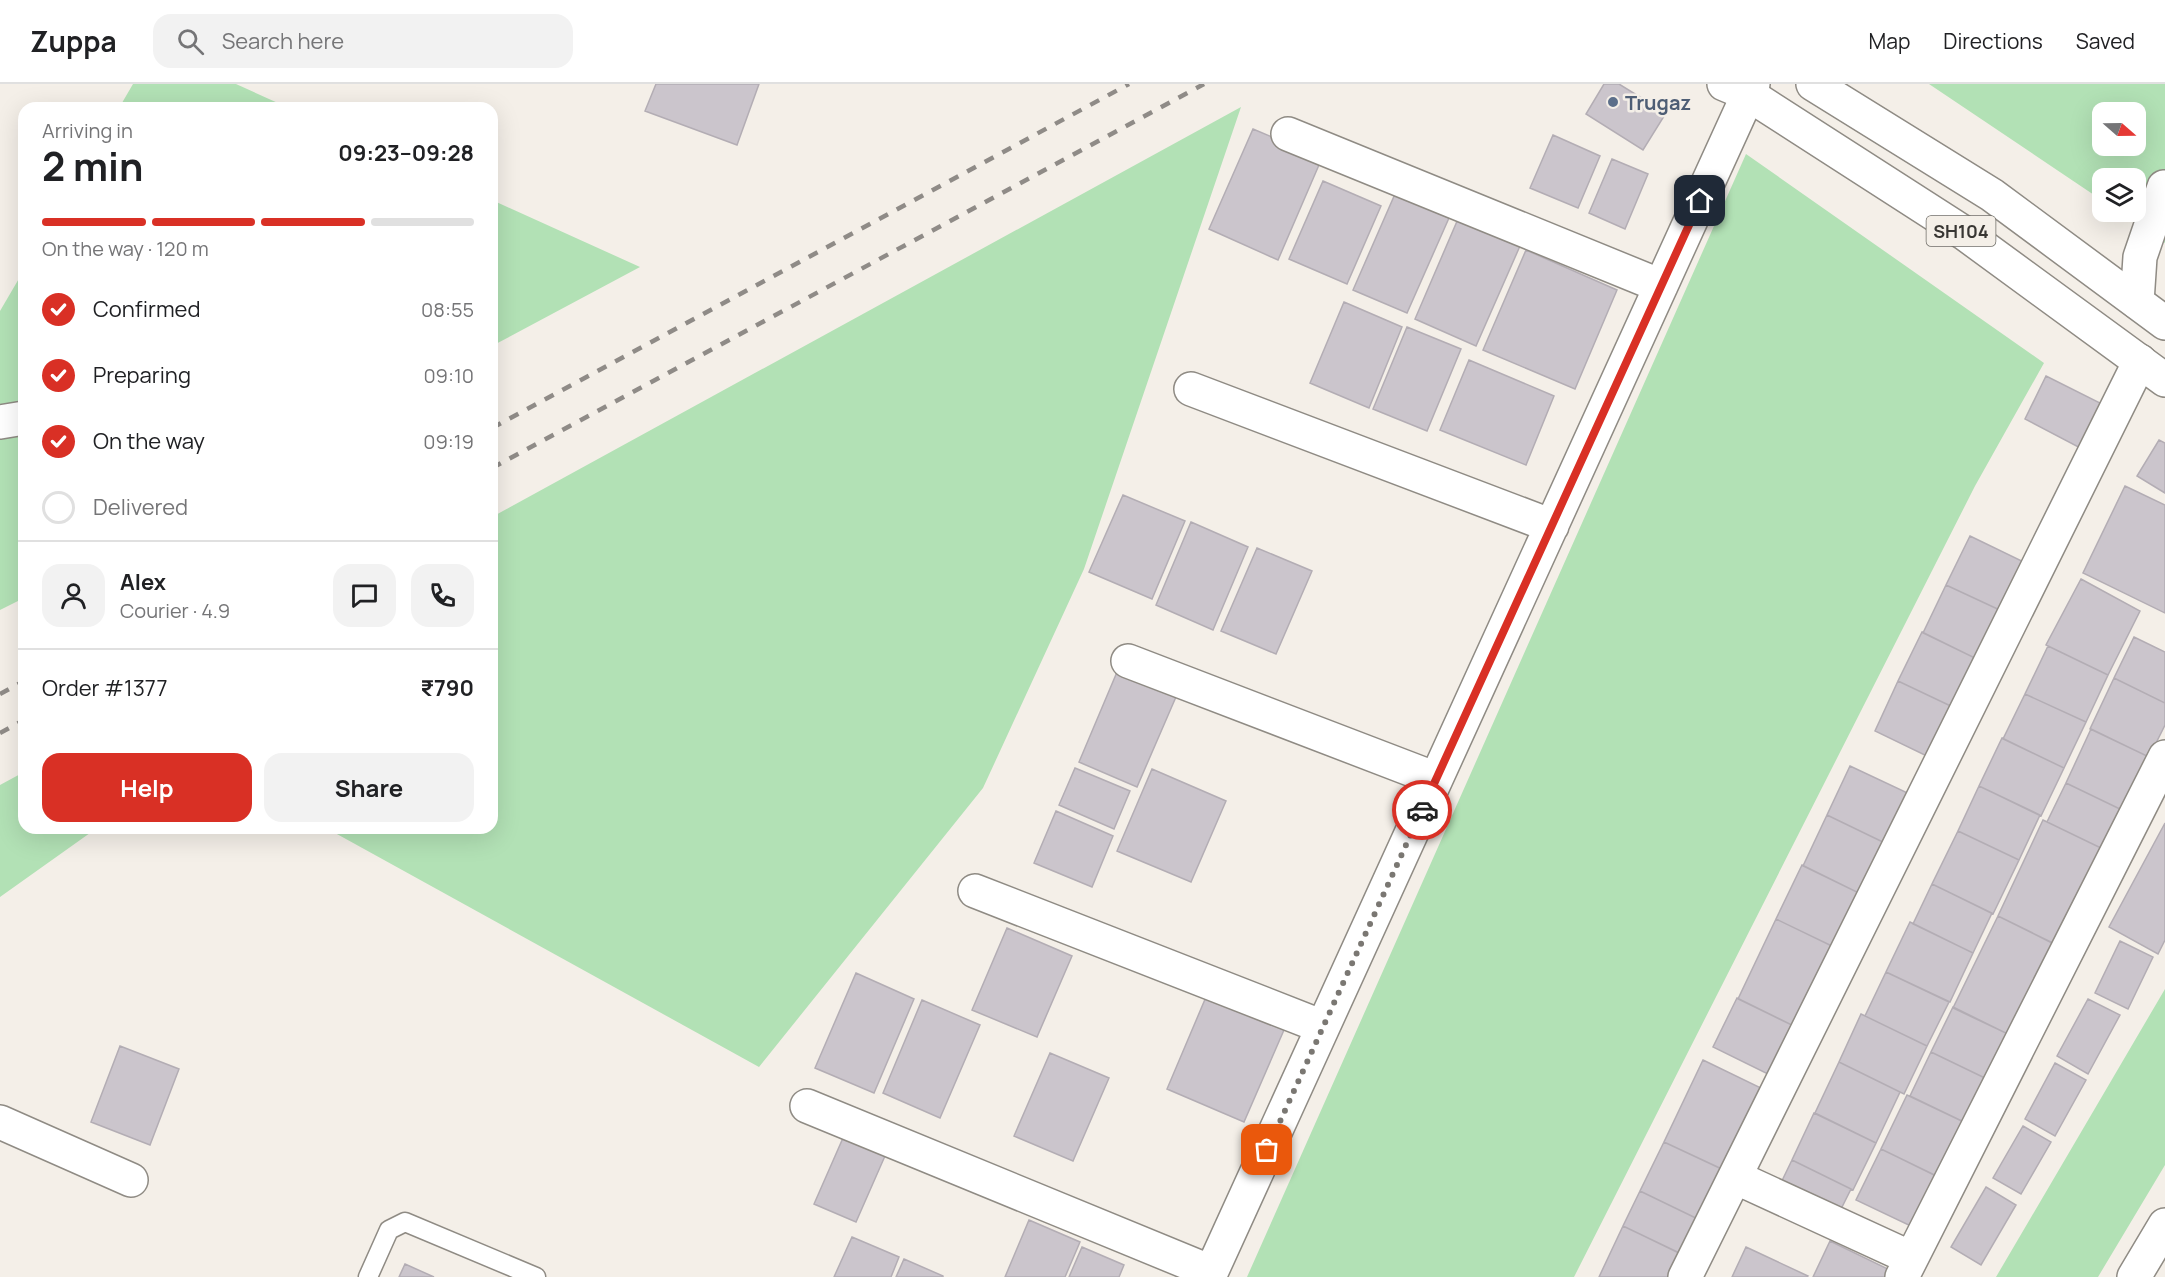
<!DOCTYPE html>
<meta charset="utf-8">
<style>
body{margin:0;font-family:Manrope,sans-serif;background:#f2f2f2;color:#202124;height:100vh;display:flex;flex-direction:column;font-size:22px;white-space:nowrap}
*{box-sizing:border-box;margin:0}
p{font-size:20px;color:#757577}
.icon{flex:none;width:33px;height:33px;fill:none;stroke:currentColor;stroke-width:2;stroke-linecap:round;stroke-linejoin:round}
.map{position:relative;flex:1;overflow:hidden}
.panel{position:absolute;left:18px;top:18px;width:480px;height:732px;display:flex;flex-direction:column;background:#fff;border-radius:18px;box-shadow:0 6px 24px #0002}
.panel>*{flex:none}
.needle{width:39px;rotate:110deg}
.tools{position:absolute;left:2092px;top:18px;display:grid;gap:12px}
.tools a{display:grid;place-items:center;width:54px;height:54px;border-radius:12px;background:#fff;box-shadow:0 6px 24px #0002;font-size:30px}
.pin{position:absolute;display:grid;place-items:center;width:51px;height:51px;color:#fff;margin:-26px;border-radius:12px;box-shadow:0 3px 9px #0006}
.courier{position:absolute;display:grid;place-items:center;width:60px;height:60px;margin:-30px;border:4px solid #d93025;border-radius:50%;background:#fff;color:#222;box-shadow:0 2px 8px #0007}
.overview em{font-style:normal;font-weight:700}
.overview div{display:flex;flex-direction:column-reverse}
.overview{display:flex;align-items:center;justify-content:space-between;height:102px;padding:0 24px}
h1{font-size:39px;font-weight:700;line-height:45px}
.bar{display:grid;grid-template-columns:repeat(4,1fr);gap:9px 6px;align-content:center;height:72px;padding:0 24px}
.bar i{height:8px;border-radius:4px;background:#e0e0e0}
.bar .on{background:#d93025}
.bar p{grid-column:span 4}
.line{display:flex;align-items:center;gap:15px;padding:0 24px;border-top:2px solid #e0e0e0}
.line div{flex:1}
.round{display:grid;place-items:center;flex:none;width:63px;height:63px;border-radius:18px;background:#f2f2f2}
ol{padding:0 24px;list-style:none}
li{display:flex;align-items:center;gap:18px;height:66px}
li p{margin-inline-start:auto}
li .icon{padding:6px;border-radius:50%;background:#d93025;color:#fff;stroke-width:4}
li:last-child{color:#757577}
li i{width:33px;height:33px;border:3px solid #e0e0e0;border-radius:50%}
.cta{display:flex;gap:12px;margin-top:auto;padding:12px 24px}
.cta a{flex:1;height:69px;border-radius:18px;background:#d93025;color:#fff;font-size:24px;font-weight:700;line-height:69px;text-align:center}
.cta a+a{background:#f2f2f2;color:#202124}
header{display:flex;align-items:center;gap:36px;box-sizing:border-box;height:84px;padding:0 30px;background:#fff;border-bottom:2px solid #e0e0e0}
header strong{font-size:28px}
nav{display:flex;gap:33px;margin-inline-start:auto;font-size:21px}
.search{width:420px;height:54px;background:#f2f2f2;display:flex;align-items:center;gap:15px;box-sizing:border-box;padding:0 21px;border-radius:18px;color:#757577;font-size:22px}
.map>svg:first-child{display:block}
.green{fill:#b2e1b5;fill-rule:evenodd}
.building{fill:#cbc5cc;stroke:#b3adb4;stroke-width:1.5}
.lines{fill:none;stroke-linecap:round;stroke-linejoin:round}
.service-casing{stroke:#8f8b84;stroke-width:21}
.minor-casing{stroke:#8f8b84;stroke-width:36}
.primary-casing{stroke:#8f8b84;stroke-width:36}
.service{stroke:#fff;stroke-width:18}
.minor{stroke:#fff;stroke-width:33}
.primary{stroke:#fff;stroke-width:33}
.rail{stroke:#8f8b87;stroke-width:4.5;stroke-dasharray:10 10;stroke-linecap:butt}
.done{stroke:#7a7772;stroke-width:6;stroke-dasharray:0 10.8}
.route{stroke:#d93025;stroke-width:8}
.service-dot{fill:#5c6f8a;stroke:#f4efe8;stroke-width:2}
.labels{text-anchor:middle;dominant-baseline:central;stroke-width:5;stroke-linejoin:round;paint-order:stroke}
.shield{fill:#f4efe8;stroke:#706e69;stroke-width:1.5}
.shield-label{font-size:18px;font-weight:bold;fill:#383633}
.service-label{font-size:20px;font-weight:bold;fill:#4e5e75;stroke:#f4efe8;text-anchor:start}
</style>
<header>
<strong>Zuppa</strong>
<div class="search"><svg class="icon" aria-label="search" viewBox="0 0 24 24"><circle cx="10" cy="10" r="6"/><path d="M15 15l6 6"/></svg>Search here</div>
<nav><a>Map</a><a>Directions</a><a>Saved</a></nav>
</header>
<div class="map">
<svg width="2165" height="1193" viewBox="0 0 2165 1193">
<rect width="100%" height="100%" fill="#f4efe8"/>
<path class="green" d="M133,0h103l53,24h-170z
M1929,0h236v159l-47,-31h18v-34h-33v23zM2103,28h33v34h-33z
M1241,23l-157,462 -101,219 -224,279 -433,-239h166v-311z
M1746,70l298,209 -69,123 -401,791h-327z
M492,116l148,67 -148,79z
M24,186v328l-24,12v-299z
M24,688v56h73l-97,69v-112z
M2165,905v176l-67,112h-102z"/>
<path class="building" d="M656,0h103l-22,61 -92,-34z
M1604,0h15l47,29 -23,37 -57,-36z
M1253,45l69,29 -44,102 -69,-31z
M1553,51l47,21 -22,52 -48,-20z
M1612,75l36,15 -23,55 -36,-16z
M1323,97l58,25 -34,78 -58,-25z
M1395,110l54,24 -42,95 -54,-23z
M1458,135l62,27 -44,100 -61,-27z
M1526,166l91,40 -42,99 -92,-39z
M1344,218l58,25 -33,81 -59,-25z
M1407,243l54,22 -34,82 -54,-22z
M1469,276l85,36 -28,69 -86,-35z
M2046,292l62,31 -22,44 -61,-32z
M2159,356l6,3v50l-28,-17z
M2125,402l40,19v108l-82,-40z
M1123,411l62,26 -33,78 -63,-27z
M1191,438l57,25 -35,83 -57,-25z
M1970,452l58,28 -24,48 -58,-27z
M1257,464l55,23 -36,83 -55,-23z
M2081,495l59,32 -32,64 -62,-30z
M1946,501l58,27 -23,49 -58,-28z
M1922,548l59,29 -24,48 -59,-28z
M2134,553l31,15v51l-51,-25z
M2048,562l60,29 -22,47 -61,-28z
M1120,581l59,25 -42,97 -58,-25z
M2114,594l51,25v22l-16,32 -59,-28z
M1898,597l59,28 -24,50 -58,-28z
M2025,610l61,28 -22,46 -61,-29z
M2091,645l58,28 -27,53 -56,-27z
M2002,654l62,30 -23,48 -62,-30z
M1850,682l64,30 -25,49 -62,-30z
M1075,684l55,23 -16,38 -55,-24z
M1152,685l74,32 -35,81 -74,-31z
M2066,699l56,27 -19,39 -56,-27z
M1979,702l61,29 -21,45 -61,-29z
M1056,727l57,25 -21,51 -58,-24z
M1827,731l62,30 -24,51 -62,-30z
M2043,736l60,29 -46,96 -59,-29z
M2165,739v117l-7,14 -49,-27z
M1958,747l61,29 -26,54 -61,-30z
M1802,781l63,31 -29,52 -60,-29z
M1932,800l60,29 -19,40 -60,-29z
M1998,832l56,28 -44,91 -57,-27z
M1776,835l60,29 -38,80 -60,-29z
M1910,838l63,31 -23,49 -64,-30z
M1007,844l65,28 -35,81 -65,-27z
M2120,857l33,16 -25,52 -33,-16z
M1886,888l63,30 -22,44 -62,-30z
M856,889l58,26 -40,94 -59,-25z
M1206,913l78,33 -40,92 -77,-33z
M1737,914l61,30 -24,49 -61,-30z
M2088,915l32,16 -32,59 -31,-18z
M922,916l58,25 -40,93 -57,-25z
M1953,923l57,28 -21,45 -58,-28z
M1861,930l66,32 -23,48 -65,-32z
M120,962l59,23 -29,76 -59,-23z
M1931,968l58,28 -21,44 -58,-28z
M1050,969l59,25 -36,83 -59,-25z
M1703,976l60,29 -39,81 -60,-28z
M1839,978l61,30 -24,51 -61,-30z
M2055,979l31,17 -31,56 -30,-17z
M1907,1011l61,29 -26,55 -61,-30z
M1814,1029l62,30 -23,47 -61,-30z
M2023,1042l28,16 -30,52 -28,-16z
M843,1054l42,18 -29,66 -42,-18z
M1664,1058l64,30 -24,50 -64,-31z
M1881,1065l58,28 -24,51 -59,-28z
M1792,1076l59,29 -15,30 -58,-30z
M1986,1103l30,18 -35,60 -30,-18z
M1640,1107l64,31 -17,35 -64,-31z
M1029,1136l51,22 -15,35h-60z
M1623,1142l61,29 -10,22h-75z
M852,1153l47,20 -8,20h-57z
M1830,1157l62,30 -3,6h-76z
M1082,1163l42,18 -5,12h-50z
M1746,1163l62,29 -1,1h-75z
M904,1175l39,17v1h-47z
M405,1180l29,13h-35z"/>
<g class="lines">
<g class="service-casing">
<path id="service" d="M368,1193l21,-47 16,-8 131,55"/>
</g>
<g class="minor-casing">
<path id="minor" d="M1288,50l373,152
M2137,218l3,-45 24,-70
M1191,305l361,137
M0,338l24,-4
M1128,577l308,118
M975,807l348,136
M807,1022l404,166
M0,1038l131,58
M1735,1093l176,81
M1209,1193l544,-1193
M1685,1193l455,-916
M1902,1193l263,-520
M2134,1193l31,-52"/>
</g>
<g class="primary-casing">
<path id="primary" d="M1724,0l24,10 216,139 201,147
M1813,0l179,111 173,128"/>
</g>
<use href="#service" class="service"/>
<use href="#minor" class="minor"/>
<use href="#primary" class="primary"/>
<path class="rail" d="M492,344l637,-344
M492,384l712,-384
M0,610l24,-13
M0,649l24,-13"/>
</g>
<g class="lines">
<path class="done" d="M1267,1066l155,-340"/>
<path class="route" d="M1422,726l278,-609"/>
</g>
<circle class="service-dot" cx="1613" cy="18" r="6"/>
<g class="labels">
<rect class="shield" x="1926.5" y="132" width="69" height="30" rx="4.5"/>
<g class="shield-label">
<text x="1961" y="147">SH104</text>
</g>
<g class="service-label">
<text x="1625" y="18">Trugaz</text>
</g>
</g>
</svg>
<div class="tools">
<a><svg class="needle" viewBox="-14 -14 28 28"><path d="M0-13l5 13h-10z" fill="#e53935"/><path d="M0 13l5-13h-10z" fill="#757577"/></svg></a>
<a><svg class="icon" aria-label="layers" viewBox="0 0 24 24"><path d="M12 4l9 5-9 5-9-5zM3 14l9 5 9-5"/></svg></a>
</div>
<div class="pin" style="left:1267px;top:1066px;background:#ea580c"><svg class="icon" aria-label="bag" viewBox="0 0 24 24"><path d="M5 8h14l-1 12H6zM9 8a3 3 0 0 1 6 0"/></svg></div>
<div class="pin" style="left:1700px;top:117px;background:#1f2937"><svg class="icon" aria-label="home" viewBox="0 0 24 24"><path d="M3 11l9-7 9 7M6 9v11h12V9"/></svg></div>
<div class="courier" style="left:1422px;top:726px"><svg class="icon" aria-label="car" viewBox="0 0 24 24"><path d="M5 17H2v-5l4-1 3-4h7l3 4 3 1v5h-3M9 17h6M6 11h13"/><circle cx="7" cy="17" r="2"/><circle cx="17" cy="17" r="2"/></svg></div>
<section class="panel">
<div class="overview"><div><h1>2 min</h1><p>Arriving in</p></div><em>09:23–09:28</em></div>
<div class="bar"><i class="on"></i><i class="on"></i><i class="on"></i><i></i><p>On the way · 120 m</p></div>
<ol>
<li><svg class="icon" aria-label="check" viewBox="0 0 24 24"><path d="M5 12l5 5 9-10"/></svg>Confirmed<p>08:55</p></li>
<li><svg class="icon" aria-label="check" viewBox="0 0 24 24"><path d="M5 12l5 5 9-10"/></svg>Preparing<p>09:10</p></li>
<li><svg class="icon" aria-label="check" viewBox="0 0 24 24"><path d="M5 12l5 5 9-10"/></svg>On the way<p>09:19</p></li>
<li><i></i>Delivered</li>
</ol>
<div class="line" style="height:108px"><a class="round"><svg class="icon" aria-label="person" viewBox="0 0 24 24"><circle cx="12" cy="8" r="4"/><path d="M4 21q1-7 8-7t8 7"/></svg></a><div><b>Alex</b><p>Courier · 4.9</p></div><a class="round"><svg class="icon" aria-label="chat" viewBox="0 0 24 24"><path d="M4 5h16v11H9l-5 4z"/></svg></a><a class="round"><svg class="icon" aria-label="phone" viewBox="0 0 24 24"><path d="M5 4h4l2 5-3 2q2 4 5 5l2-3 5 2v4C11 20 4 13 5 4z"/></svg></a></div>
<div class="line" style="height:78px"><div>Order #1377</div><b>₹790</b></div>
<div class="cta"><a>Help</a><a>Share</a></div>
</section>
</div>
